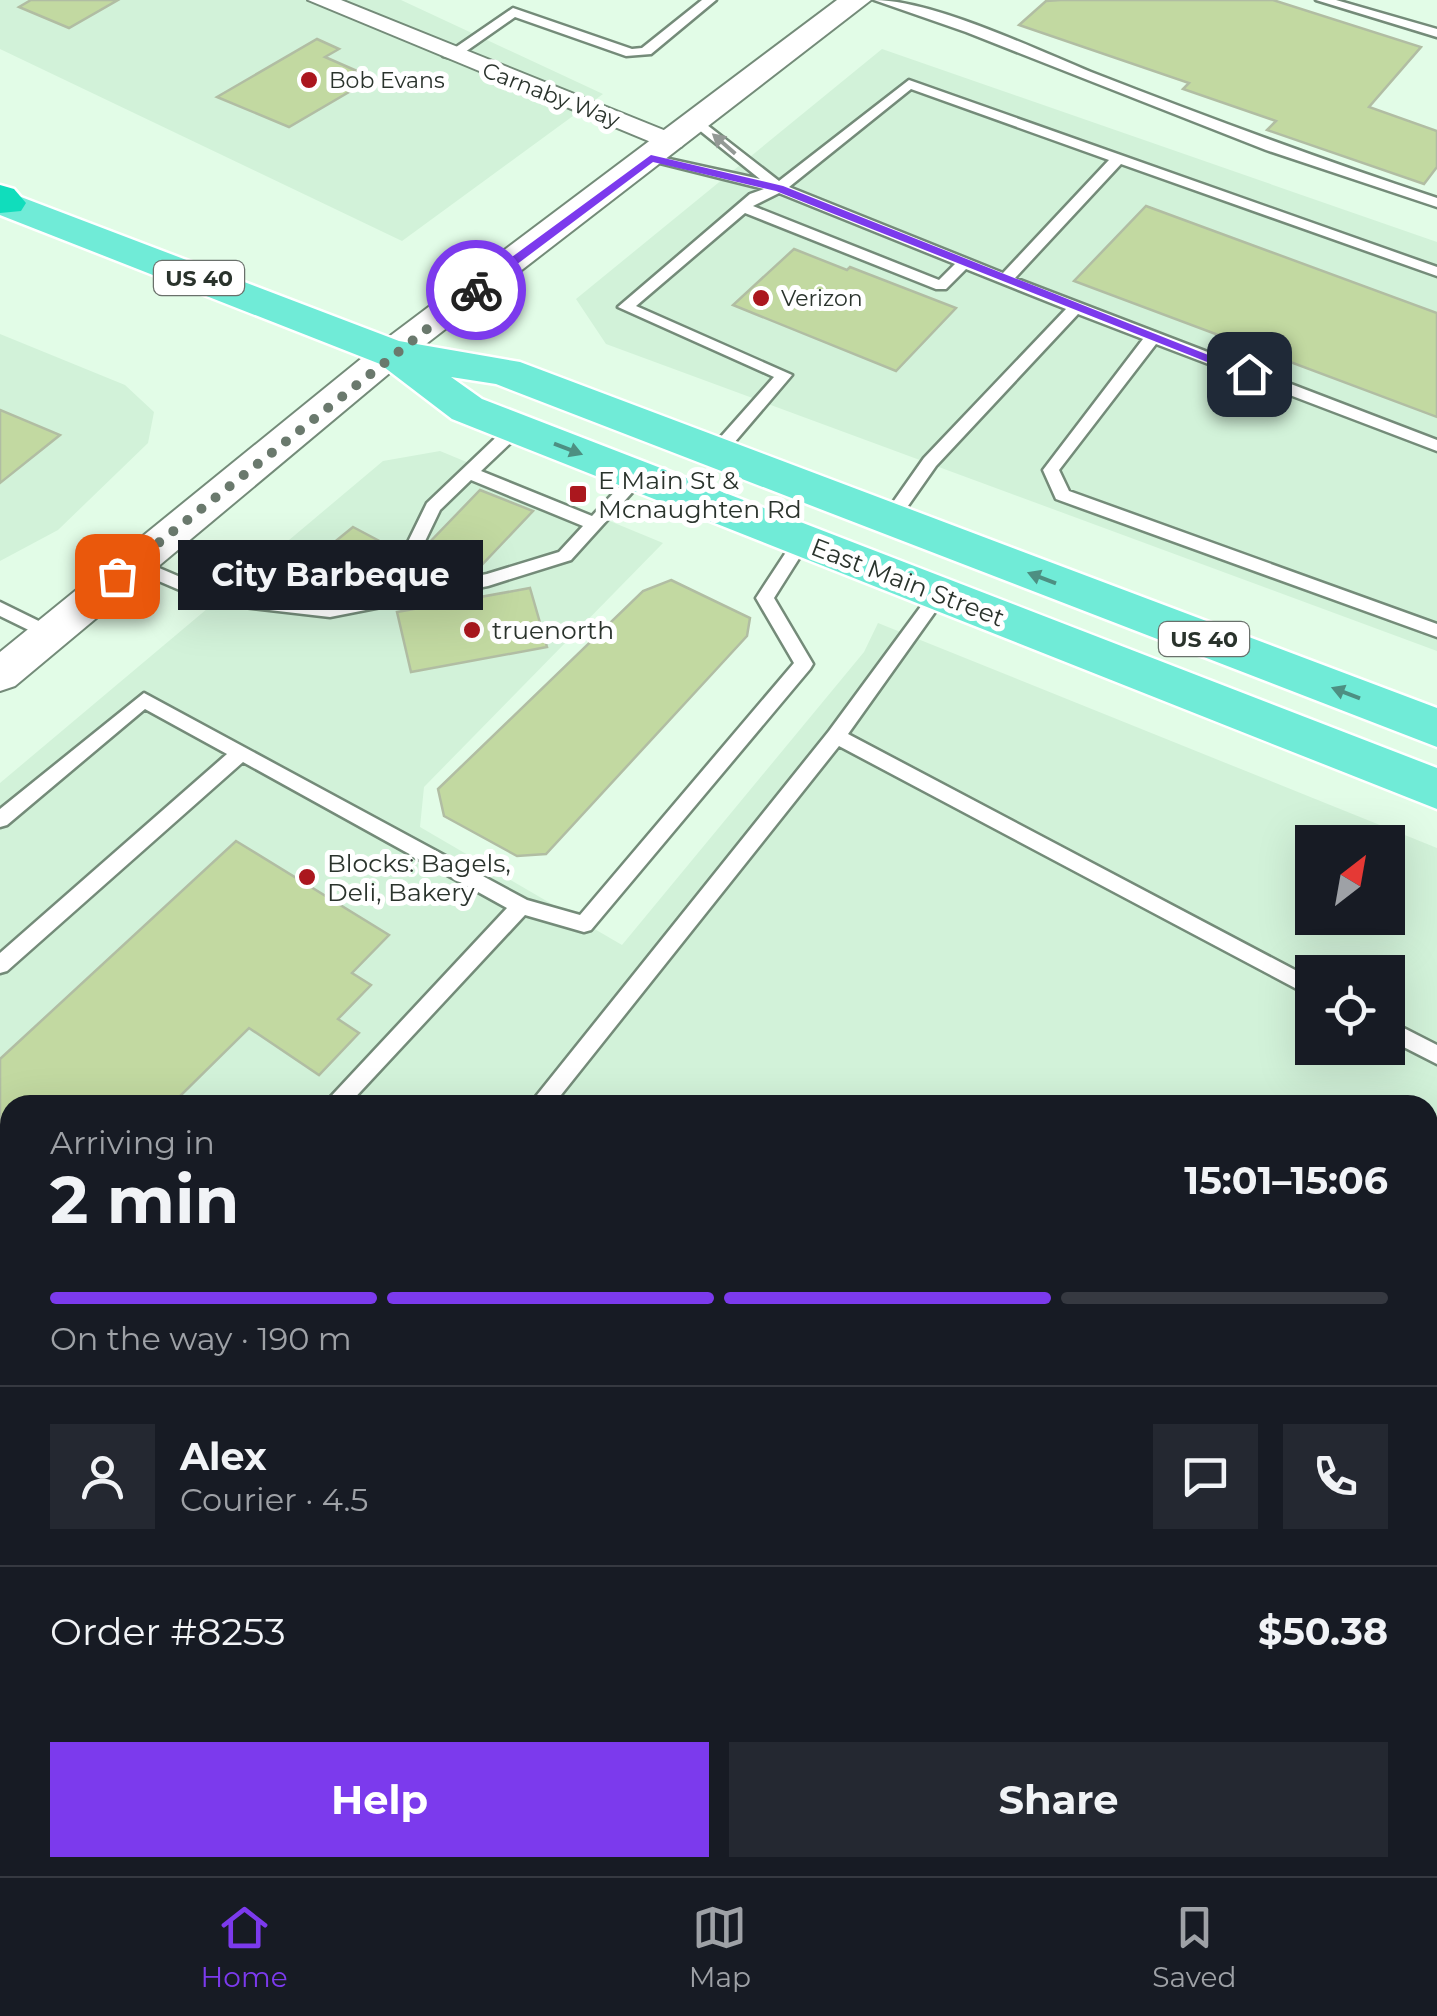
<!DOCTYPE html>
<meta charset="utf-8">
<style>
body{margin:0;font-family:Montserrat,sans-serif;background:#242831;color:#f1f3f6;height:100vh;display:flex;flex-direction:column;font-size:38px;white-space:nowrap}
*{box-sizing:border-box;margin:0}
p{font-size:32px;color:#9ea1a6}
.icon{flex:none;width:55px;height:55px;fill:none;stroke:currentColor;stroke-width:2;stroke-linecap:round;stroke-linejoin:round}
.map{position:relative;flex:1;overflow:hidden}
.side{position:absolute;left:0px;top:1095px;width:1438px;height:782px;display:flex;flex-direction:column;background:#171b24;border-radius:30px 30px 0 0;box-shadow:0 10px 40px #0002}
.side>*{flex:none}
.needle{width:65px;rotate:31deg}
.controls{position:absolute;left:1295px;top:825px;display:grid;gap:20px}
.controls a{display:grid;place-items:center;width:110px;height:110px;border-radius:0px;background:#171b24;box-shadow:0 10px 40px #0002;font-size:50px}
.pin{position:absolute;display:grid;place-items:center;width:85px;height:85px;color:#fff;margin:-42px;border-radius:20px;box-shadow:0 5px 15px #0006}
.courier{position:absolute;display:grid;place-items:center;width:100px;height:100px;margin:-50px;border:8px solid #7c3aed;border-radius:50%;background:#fff;color:#222;box-shadow:0 2px 12px #0007}
.bubble{position:absolute;height:70px;border-radius:0px;background:#171b24;box-shadow:0 10px 40px #0002;font-size:32px;font-weight:700;line-height:70px;text-align:center}
.summary em{font-style:normal;font-weight:700}
.summary div{display:flex;flex-direction:column-reverse}
.summary{display:flex;align-items:center;justify-content:space-between;height:170px;padding:0 50px}
h1{font-size:65px;font-weight:700;line-height:75px}
.bar{display:grid;grid-template-columns:repeat(4,1fr);gap:15px 10px;align-content:center;height:120px;padding:0 50px}
.bar i{height:12px;border-radius:8px;background:#363941}
.bar .selected{background:#7c3aed}
.bar p{grid-column:span 4}
.line{display:flex;align-items:center;gap:25px;padding:0 50px;border-top:2px solid #363941}
.line div{flex:1}
.round{display:grid;place-items:center;flex:none;width:105px;height:105px;border-radius:0px;background:#242831}
.action{display:flex;gap:20px;margin-top:auto;padding:20px 50px}
.action a{flex:1;height:115px;border-radius:0px;background:#7c3aed;color:#fff;font-size:40px;font-weight:700;line-height:115px;text-align:center}
.action a+a{background:#242831;color:#f1f3f6}
.dock{display:flex;justify-content:space-around;align-items:center;height:140px;border-top:2px solid #363941;background:#171b24;font-size:28px;color:#9ea1a6}
.dock a{display:grid;justify-items:center;gap:5px}
.dock .selected{color:#7c3aed}
.map>svg:first-child{display:block}
.built{fill:#d2f2d9;fill-rule:evenodd}
.building{fill:#c2d9a1;stroke:#b1bda3;stroke-width:2.5}
.lines{fill:none;stroke-linecap:round;stroke-linejoin:round}
.service-casing{stroke:#748b79;stroke-width:5}
.minor-casing{stroke:#748b79;stroke-width:4}
.tertiary-casing{stroke:#748b79;stroke-width:4}
.primary-casing{stroke:#fff;stroke-width:5}
.motorway-casing{stroke:#fff;stroke-width:5}
.service{fill:#fff;fill-rule:evenodd}
.minor{fill:#fff;fill-rule:evenodd}
.tertiary{fill:#fff;fill-rule:evenodd}
.primary{fill:#70ebd7;fill-rule:evenodd}
.motorway{fill:#10ddbc;fill-rule:evenodd}
.oneway{fill:#949996}
.oneway2{fill:#4d8f82}
.route{fill:#7c3aed}
.done{stroke:#6a796d;stroke-width:10;stroke-dasharray:0 18}
.poi-dot{fill:#ab171e;stroke:#fff;stroke-width:4}
.labels{text-anchor:middle;dominant-baseline:central;stroke-width:10;stroke-linejoin:round;paint-order:stroke}
.far-poi-label{font-size:22px;fill:#2a332c;stroke:#fff;text-anchor:start}
.far-street-label{font-size:22px;fill:#2a332c;stroke:#fff}
.shield{fill:#fff;stroke:#6a706b;stroke-width:2.5}
.shield-label{font-size:22px;font-weight:bold;fill:#2a332c}
.poi-label{font-size:25px;fill:#2a332c;stroke:#fff;text-anchor:start}
.street-label{font-size:25px;fill:#2a332c;stroke:#fff}
</style>
<div class="map">
<svg width="1437" height="1876" viewBox="0 0 1437 1876">
<rect width="100%" height="100%" fill="#e2fce7"/>
<path class="built" d="M0,0h401l202,94 -201,147 -402,-192z
M882,49l555,193v409l-831,-307 -30,-45z
M0,334l125,51 29,27 -6,31 -90,87 -58,31z
M440,451l223,92 -239,244 -4,40 202,118 242,-293 14,-29 559,225v1028h-1437v-1093l383,-322zM1312,842h76v76h-76zM1312,972h76v76h-76zM10,1105h1418v763h-1418z"/>
<path class="building" d="M31,0h87l-49,28 -50,-21z
M1061,0h212l148,47 -52,60 68,24v36l-13,17 -157,-54 9,-9 -93,-32 6,-6 -170,-58 27,-24z
M317,39l22,10 -14,8 48,21 -84,49 -72,-30z
M1146,206l291,107v104l-363,-136z
M794,249l53,21 3,-3 106,41 -60,63 -163,-66z
M0,410l60,25 -60,48z
M480,490l53,21 -56,59 -53,-22z
M353,527l32,17 -47,40 -33,-18z
M671,580l79,38 -3,18 -201,218 -29,2 -73,-40 -6,-27 205,-198z
M530,588l17,59 -136,25 -14,-60z
M236,841l153,94 -37,38 19,12 -33,34 21,14 -40,42 -70,-47 -78,77h-161v161l-10,10v-217z
M648,1868h135l-5,8h-120z
M783,1868h308l11,8h-324z"/>
<g class="lines">
<g class="service-casing">
<path id="service" d="M702,0h14l-65,54 -25,2 -111,-39 -60,42 -12,-3 70,-48 119,41 10,-1z
M874,0c58,0 161,49 217,72 115,45 229,87 346,126v9l-171,-57 -300,-118z
M1316,0h20l101,29v8z
M909,80l528,187v9l-316,-112 -106,114 422,162v11l-281,-107 -97,126 10,21 368,133v13l-381,-138 -13,-29 100,-131 -65,-25 -142,152 -40,57h-12v-8l40,-57 142,-149 -100,-40 -20,20h-10l-191,-76 -109,93 156,69 -70,82h-12v-8l64,-72 -156,-70 132,-113 14,-5 -120,-30 7,-4 109,24 -67,-54v-6l5,-1 81,63zM911,89l198,71 -106,113 -214,-86zM779,193l176,71 -16,16 -186,-74z
M516,423l8,5 -2,4 -41,39 111,45 41,-44h12l2,4 -76,84 -83,26 -158,31 -120,-14 -84,-36 -3,-4 9,-6 6,2 75,32 117,14 52,-10 45,-92 83,-79zM471,480l112,46 -24,26 -72,22 -86,17 39,-81z
M802,535l8,6 -36,57 39,66 -3,5 -219,261 -7,2 -59,-17 -177,190h-25l184,-197 -264,-146 -236,209 -7,2v-20l227,-199 -82,-45 -138,116 -7,2v-18l144,-116 383,207 53,15 214,-252 -38,-65 40,-61z
M939,588l9,6 -3,4 -97,136 464,245v18l-473,-251 -286,359h-24l300,-374 104,-141z
M0,602l55,27 3,4 -3,4h-12l-43,-21z
M1388,1020l49,25v19l-49,-25z
M10,1446v30l-10,5v-30z
M10,1689v32l-10,5v-32z
M1437,1854v22h-17l4,-8h4v-10z
M472,1868h34l4,8h-34z
M1332,1868h36l4,8h-36z"/>
</g>
<g class="minor-casing">
<path id="minor" d="M308,0h33l340,137 4,5 -4,5h-18z"/>
</g>
<g class="tertiary-casing">
<path id="tertiary" d="M837,0h34l-467,361 -389,325 -15,5v-39l378,-307z"/>
</g>
<g class="primary-casing">
<path id="primary" d="M0,189l399,152 121,21 917,346v39l-941,-363 -45,-7 31,22 955,369v41l-985,-390 -72,-55 -380,-149z"/>
</g>
<g class="motorway-casing">
<path id="motorway" d="M0,185l14,4 12,14 -5,8 -21,2z"/>
</g>
<use href="#service" class="service"/>
<use href="#minor" class="minor"/>
<use href="#tertiary" class="tertiary"/>
<use href="#primary" class="primary"/>
<use href="#motorway" class="motorway"/>
</g>
<defs><path id="oneway-solid" d="M-6-.8H1V-3.2L6.5 0L1 3.2V.8H-6Z" transform="scale(2.5)"/></defs>
<use class="oneway" href="#oneway-solid" transform="translate(724 144) rotate(-139)"/>
<g class="oneway2">
<use href="#oneway-solid" transform="translate(568 449) rotate(21)"/>
<use href="#oneway-solid" transform="translate(1042 578) rotate(-159)"/>
<use href="#oneway-solid" transform="translate(1346 693) rotate(-159)"/>
</g>
<path class="route" d="M651,155l132,31 473,188 -11,3 -469,-186 -123,-29 -173,130h-9v-5z"/>
<g class="lines">
<path class="done" d="M117,576l359,-286"/>
</g>
<g class="poi-dot">
<circle cx="309" cy="80" r="10"/>
<circle cx="761" cy="298" r="10"/>
<rect x="568" y="484" width="20" height="20" rx="5"/>
<circle cx="472" cy="630" r="10"/>
<circle cx="307" cy="877" r="10"/>
</g>
<g class="labels">
<g class="far-poi-label">
<text x="329" y="80">Bob Evans</text>
<text x="781" y="298">Verizon</text>
</g>
<g class="far-street-label">
<text transform="translate(551 95) rotate(21)">Carnaby Way</text>
</g>
<g class="shield">
<rect x="154" y="261" width="90" height="34" rx="8"/>
<rect x="1159" y="622" width="90" height="34" rx="8"/>
</g>
<g class="shield-label">
<text x="199" y="278">US 40</text>
<text x="1204" y="639">US 40</text>
</g>
<g class="poi-label">
<text x="598" y="480">E Main St &amp;<tspan x="598" dy="29">Mcnaughten Rd</tspan></text>
<text x="492" y="630">truenorth</text>
<text x="327" y="863">Blocks: Bagels,<tspan x="327" dy="29">Deli, Bakery</tspan></text>
</g>
<g class="street-label">
<text transform="translate(908 582) rotate(21)">East Main Street</text>
</g>
</g>
</svg>
<div class="controls">
<a><svg class="needle" viewBox="-14 -14 28 28"><path d="M0-13l5 13h-10z" fill="#e53935"/><path d="M0 13l5-13h-10z" fill="#9ea1a6"/></svg></a>
<a><svg class="icon" aria-label="locate" viewBox="0 0 24 24"><circle cx="12" cy="12" r="6"/><path d="M12 2v4M12 18v4M2 12h4M18 12h4"/></svg></a>
</div>
<div class="pin" style="left:117px;top:576px;background:#ea580c"><svg class="icon" aria-label="bag" viewBox="0 0 24 24"><path d="M5 8h14l-1 12H6zM9 8a3 3 0 0 1 6 0"/></svg></div>
<div class="pin" style="left:1249px;top:374px;background:#1f2937"><svg class="icon" aria-label="home" viewBox="0 0 24 24"><path d="M3 11l9-7 9 7M6 9v11h12V9"/></svg></div>
<div class="courier" style="left:476px;top:290px"><svg class="icon" aria-label="bike" viewBox="0 0 24 24"><circle cx="6" cy="16" r="4"/><circle cx="18" cy="16" r="4"/><path d="M6 16l4-8h5l3 8M10 8l3 8H6M13 5h3"/></svg></div>
<div class="bubble" style="left:178px;top:540px;width:305px">City Barbeque</div>
<section class="side">
<div class="summary"><div><h1>2 min</h1><p>Arriving in</p></div><em>15:01–15:06</em></div>
<div class="bar"><i class="selected"></i><i class="selected"></i><i class="selected"></i><i></i><p>On the way · 190 m</p></div>
<div class="line" style="height:180px"><a class="round"><svg class="icon" aria-label="person" viewBox="0 0 24 24"><circle cx="12" cy="8" r="4"/><path d="M4 21q1-7 8-7t8 7"/></svg></a><div><b>Alex</b><p>Courier · 4.5</p></div><a class="round"><svg class="icon" aria-label="chat" viewBox="0 0 24 24"><path d="M4 5h16v11H9l-5 4z"/></svg></a><a class="round"><svg class="icon" aria-label="phone" viewBox="0 0 24 24"><path d="M5 4h4l2 5-3 2q2 4 5 5l2-3 5 2v4C11 20 4 13 5 4z"/></svg></a></div>
<div class="line" style="height:130px"><div>Order #8253</div><b>$50.38</b></div>
<div class="action"><a>Help</a><a>Share</a></div>
</section>
</div>
<nav class="dock">
<a class="selected"><svg class="icon" aria-label="home" viewBox="0 0 24 24"><path d="M3 11l9-7 9 7M6 9v11h12V9"/></svg>Home</a>
<a><svg class="icon" aria-label="map" viewBox="0 0 24 24"><path d="M3 6l6-2 6 2 6-2v14l-6 2-6-2-6 2zM9 4v14M15 6v14"/></svg>Map</a>
<a><svg class="icon" aria-label="saved" viewBox="0 0 24 24"><path d="M7 4h10v16l-5-4-5 4z"/></svg>Saved</a>
</nav>
